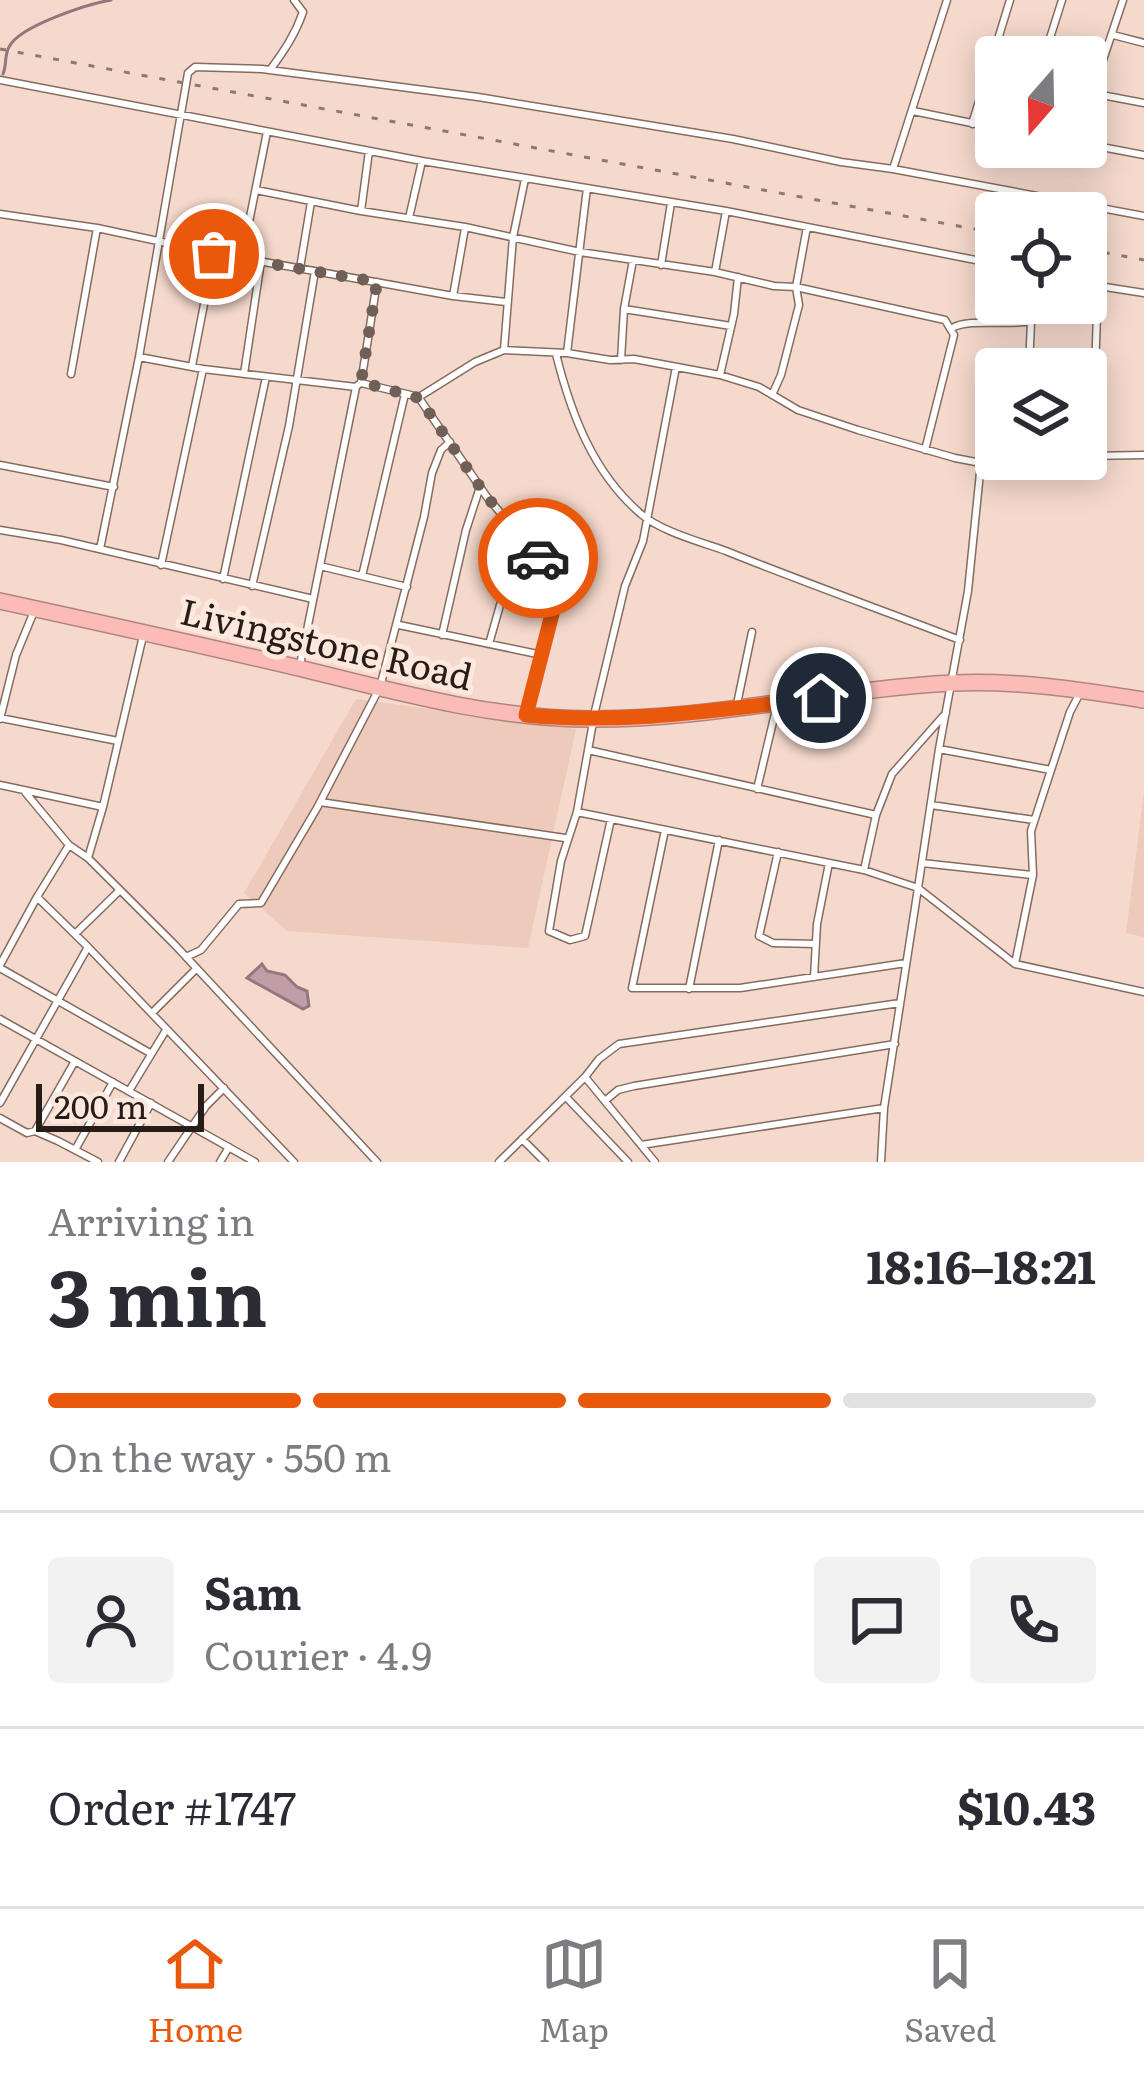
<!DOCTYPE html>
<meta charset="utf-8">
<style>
body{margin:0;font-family:Literata,serif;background:#f2f2f3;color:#2b2b33;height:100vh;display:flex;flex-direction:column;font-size:45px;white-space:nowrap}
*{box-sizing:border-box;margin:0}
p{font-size:39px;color:#7c7c81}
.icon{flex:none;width:66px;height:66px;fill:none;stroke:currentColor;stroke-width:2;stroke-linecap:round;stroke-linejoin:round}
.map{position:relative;height:1162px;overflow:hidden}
.sheet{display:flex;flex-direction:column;background:#fff;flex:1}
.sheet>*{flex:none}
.needle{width:78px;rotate:200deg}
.tools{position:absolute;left:975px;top:36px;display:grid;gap:24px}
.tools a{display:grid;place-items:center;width:132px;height:132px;border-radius:12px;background:#fff;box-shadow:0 6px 30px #0003;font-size:60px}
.scale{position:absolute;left:36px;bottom:30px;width:168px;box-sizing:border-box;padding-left:12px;border:6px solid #271d18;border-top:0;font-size:33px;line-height:42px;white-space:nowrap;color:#271d18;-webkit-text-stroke:9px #fee7dd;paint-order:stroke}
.pin{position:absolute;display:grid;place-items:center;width:102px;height:102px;color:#fff;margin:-51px;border:6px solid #fff;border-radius:50%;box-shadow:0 3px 12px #0007}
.courier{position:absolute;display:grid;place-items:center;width:120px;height:120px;margin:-60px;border:9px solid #ea580c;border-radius:50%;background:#fff;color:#222;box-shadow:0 3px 15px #0007}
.overview em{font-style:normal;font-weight:700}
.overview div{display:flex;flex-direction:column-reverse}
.overview{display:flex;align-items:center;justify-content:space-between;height:204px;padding:0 48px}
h1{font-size:78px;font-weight:700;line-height:90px}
.bar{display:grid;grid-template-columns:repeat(4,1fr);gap:18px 12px;align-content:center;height:144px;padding:0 48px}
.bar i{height:15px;border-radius:9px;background:#e1e1e2}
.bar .selected{background:#ea580c}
.bar p{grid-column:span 4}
.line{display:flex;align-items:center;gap:30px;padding:0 48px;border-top:3px solid #e1e1e2}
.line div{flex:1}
.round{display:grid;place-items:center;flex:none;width:126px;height:126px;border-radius:12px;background:#f2f2f3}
.tab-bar{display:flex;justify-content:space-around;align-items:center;height:168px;border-top:3px solid #e1e1e2;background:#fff;font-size:33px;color:#7c7c81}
.tab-bar a{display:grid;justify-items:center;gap:6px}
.tab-bar .selected{color:#ea580c}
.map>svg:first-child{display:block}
.built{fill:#edcab9}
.water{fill:#c19da8;stroke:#93777d;stroke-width:3}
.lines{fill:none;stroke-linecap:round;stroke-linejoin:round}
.stream{stroke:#93777d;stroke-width:3}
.street-casing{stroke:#856c60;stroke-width:9}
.highway-casing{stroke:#b18480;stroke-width:18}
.street{stroke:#fff;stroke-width:6}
.highway{stroke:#fbbcb8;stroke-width:15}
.rail{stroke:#8c7a71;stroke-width:3;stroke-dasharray:6 12;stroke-linecap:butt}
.done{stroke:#6f5f57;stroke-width:12;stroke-dasharray:0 21.6}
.route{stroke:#ea580c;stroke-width:15}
.labels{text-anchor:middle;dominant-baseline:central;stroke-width:10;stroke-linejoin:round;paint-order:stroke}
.street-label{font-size:36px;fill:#271d18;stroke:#fee7dd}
</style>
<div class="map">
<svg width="1144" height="1162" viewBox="0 0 1144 1162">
<rect width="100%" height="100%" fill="#f5d9cc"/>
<path class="built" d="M356,699l220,30 -48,219 -241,-17 -43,-38z
M1144,792v145l-18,-4z"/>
<path class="water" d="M262,964l5,7 18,4 12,12 10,4 2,15 -6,3 -56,-31z"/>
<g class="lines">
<path class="stream" d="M3,74c4,-9 1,-18 6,-27 10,-21 79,-43 102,-47"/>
<g class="street-casing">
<path id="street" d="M1113,35l31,8
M1044,57l18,-57
M270,70c14,-19 25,-35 33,-58l-9,-12
M0,80l422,81 304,50 270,53
M1086,92l58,11
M1092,93l31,-93
M913,111l83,17
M972,124l38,-124
M1086,144l58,11
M893,169l251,47
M256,190l105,21 104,16 115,25 135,20 59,14 22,1 149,33 9,15 -29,115
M361,211l8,-60
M0,214l97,14 117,25 239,43 53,6
M409,218l13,-57
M242,257l25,-125
M661,265l10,-62
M300,268l11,-66
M715,272l11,-61
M377,282l-16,101 58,14 56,-35 29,-12 63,3 43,7 24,-1 86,16 39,12 39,23 60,20 97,28 26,5 39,-4
M1086,284l58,9
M453,296l12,-68
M624,309l107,17
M952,328c18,-10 54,-2 79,-7l2,-18
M504,350l9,-113 12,-58
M567,353l20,-165
M556,354c15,60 37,119 85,160 19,17 60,28 85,37 77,31 156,59 234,89
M139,357l64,12 153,18 2,-2
M621,360l3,-51 9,-49
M192,366l22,-113
M676,367l-33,174 -18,45 -30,125 -18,101 287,58 54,18 21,-139 29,-158 13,-128
M1029,369l2,-48
M71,374l26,-146
M244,374l17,-113
M720,375l14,-61 4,-37
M772,395l9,-20 18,-70 -3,-18 11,-60
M419,398l68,99 67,79 5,11 -32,124
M1086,456l58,-1
M1092,456l6,-170
M0,465l114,22
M0,530l61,10 252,59
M100,549l39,-192 49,-284 7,-6 67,2 216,28 255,42 108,23 52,7 54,-169
M161,565l42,-196
M320,566l87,21
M362,576l43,-182
M223,579l43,-202
M252,586l37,-160 26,-155
M399,625l143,30
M442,635l24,-105 14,-43
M143,636l-40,171 -15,51 87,87 202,217
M489,644l30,-106
M300,665l56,-278
M737,704l15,-72
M0,718l118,23
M0,719l16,-64 19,-46
M939,749l112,21
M588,750l288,65
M0,785l103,22
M757,789l20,-84
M25,792l44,53 -32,52
M320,802l245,36
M931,805l103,15
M577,812l-16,49 -12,70 21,9 15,-4 26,-117
M665,830l-33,158h108l166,-25
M69,845l19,13
M778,852l-19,84 14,7 43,1
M922,863l110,12
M864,870l12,-55 16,-41 54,-61
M76,933l44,-43
M88,947l206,215
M186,957l15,-7 38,-46 22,-1 56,-95 63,-121 44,-170 8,-44 9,-23 9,-8
M1015,964l18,-89 -2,-44 39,-119 11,-21
M0,965l37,-68 51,50 -88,156
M0,968l150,85
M814,977l3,-53 12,-61
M689,989l30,-149
M152,1013l44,-44
M0,1019l255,143
M585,1077l14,-18 20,-15 281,-41
M129,1091l37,-61
M566,1097l62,65
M606,1100l12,-10 16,-4 261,-42
M0,1118l27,15 8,-2 23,10 40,21
M35,1131l40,-70
M522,1139l23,23
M641,1145l243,-37
M75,1150l38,-68
M119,1162l32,-59
M168,1162l38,-56 18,-18
M220,1162l9,-15
M499,1162l86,-85 70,85
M881,1162l3,-54 34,-220 97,76 129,28"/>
</g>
<g class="highway-casing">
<path id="highway" d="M0,601c101,22 202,44 303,68 93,23 191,50 287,50 122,1 242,-30 363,-36 64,-3 128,7 191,17"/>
</g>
<use href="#street" class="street"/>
<use href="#highway" class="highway"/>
<path class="rail" d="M0,49l996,184
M1086,249l58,11"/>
</g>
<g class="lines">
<path class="done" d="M214,254l163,28 -16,100 58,16 68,99 51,61"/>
<path class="route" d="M538,558l21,29 -33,128c99,10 197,-6 295,-17"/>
</g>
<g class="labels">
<g class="street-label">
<text transform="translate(327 642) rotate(13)">Livingstone Road</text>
</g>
</g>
</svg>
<div class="tools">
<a><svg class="needle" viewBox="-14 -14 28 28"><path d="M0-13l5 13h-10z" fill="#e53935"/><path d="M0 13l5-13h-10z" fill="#7c7c81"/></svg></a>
<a><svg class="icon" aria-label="locate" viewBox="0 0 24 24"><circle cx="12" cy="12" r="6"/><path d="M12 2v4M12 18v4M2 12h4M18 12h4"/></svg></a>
<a><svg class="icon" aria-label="layers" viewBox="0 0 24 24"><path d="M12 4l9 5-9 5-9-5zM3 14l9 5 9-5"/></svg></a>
</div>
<div class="scale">200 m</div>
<div class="pin" style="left:214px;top:254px;background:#ea580c"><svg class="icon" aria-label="bag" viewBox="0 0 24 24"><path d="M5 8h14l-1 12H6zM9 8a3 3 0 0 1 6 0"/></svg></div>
<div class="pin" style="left:821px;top:698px;background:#1f2937"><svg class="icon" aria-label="home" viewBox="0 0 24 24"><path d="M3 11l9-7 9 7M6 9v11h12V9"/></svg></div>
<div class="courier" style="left:538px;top:558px"><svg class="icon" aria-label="car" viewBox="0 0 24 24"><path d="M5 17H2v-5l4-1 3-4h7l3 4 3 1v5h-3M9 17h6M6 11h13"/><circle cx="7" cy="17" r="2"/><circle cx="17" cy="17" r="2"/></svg></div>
</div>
<section class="sheet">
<div class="overview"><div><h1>3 min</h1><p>Arriving in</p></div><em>18:16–18:21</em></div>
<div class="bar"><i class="selected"></i><i class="selected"></i><i class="selected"></i><i></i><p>On the way · 550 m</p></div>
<div class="line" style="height:216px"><a class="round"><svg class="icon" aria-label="person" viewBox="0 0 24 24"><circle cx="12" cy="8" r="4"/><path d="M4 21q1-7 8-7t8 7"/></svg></a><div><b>Sam</b><p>Courier · 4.9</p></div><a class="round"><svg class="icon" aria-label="chat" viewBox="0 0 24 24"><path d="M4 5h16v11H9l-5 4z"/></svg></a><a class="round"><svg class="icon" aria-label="phone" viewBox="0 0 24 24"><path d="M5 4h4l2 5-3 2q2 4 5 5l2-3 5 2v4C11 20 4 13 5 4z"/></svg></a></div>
<div class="line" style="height:156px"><div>Order #1747</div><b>$10.43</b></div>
</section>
<nav class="tab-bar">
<a class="selected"><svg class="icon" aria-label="home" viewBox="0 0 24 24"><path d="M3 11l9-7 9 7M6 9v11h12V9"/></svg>Home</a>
<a><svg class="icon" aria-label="map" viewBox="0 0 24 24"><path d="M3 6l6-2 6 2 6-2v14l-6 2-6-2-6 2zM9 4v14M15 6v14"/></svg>Map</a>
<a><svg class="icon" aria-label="saved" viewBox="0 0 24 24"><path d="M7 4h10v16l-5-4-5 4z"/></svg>Saved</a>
</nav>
